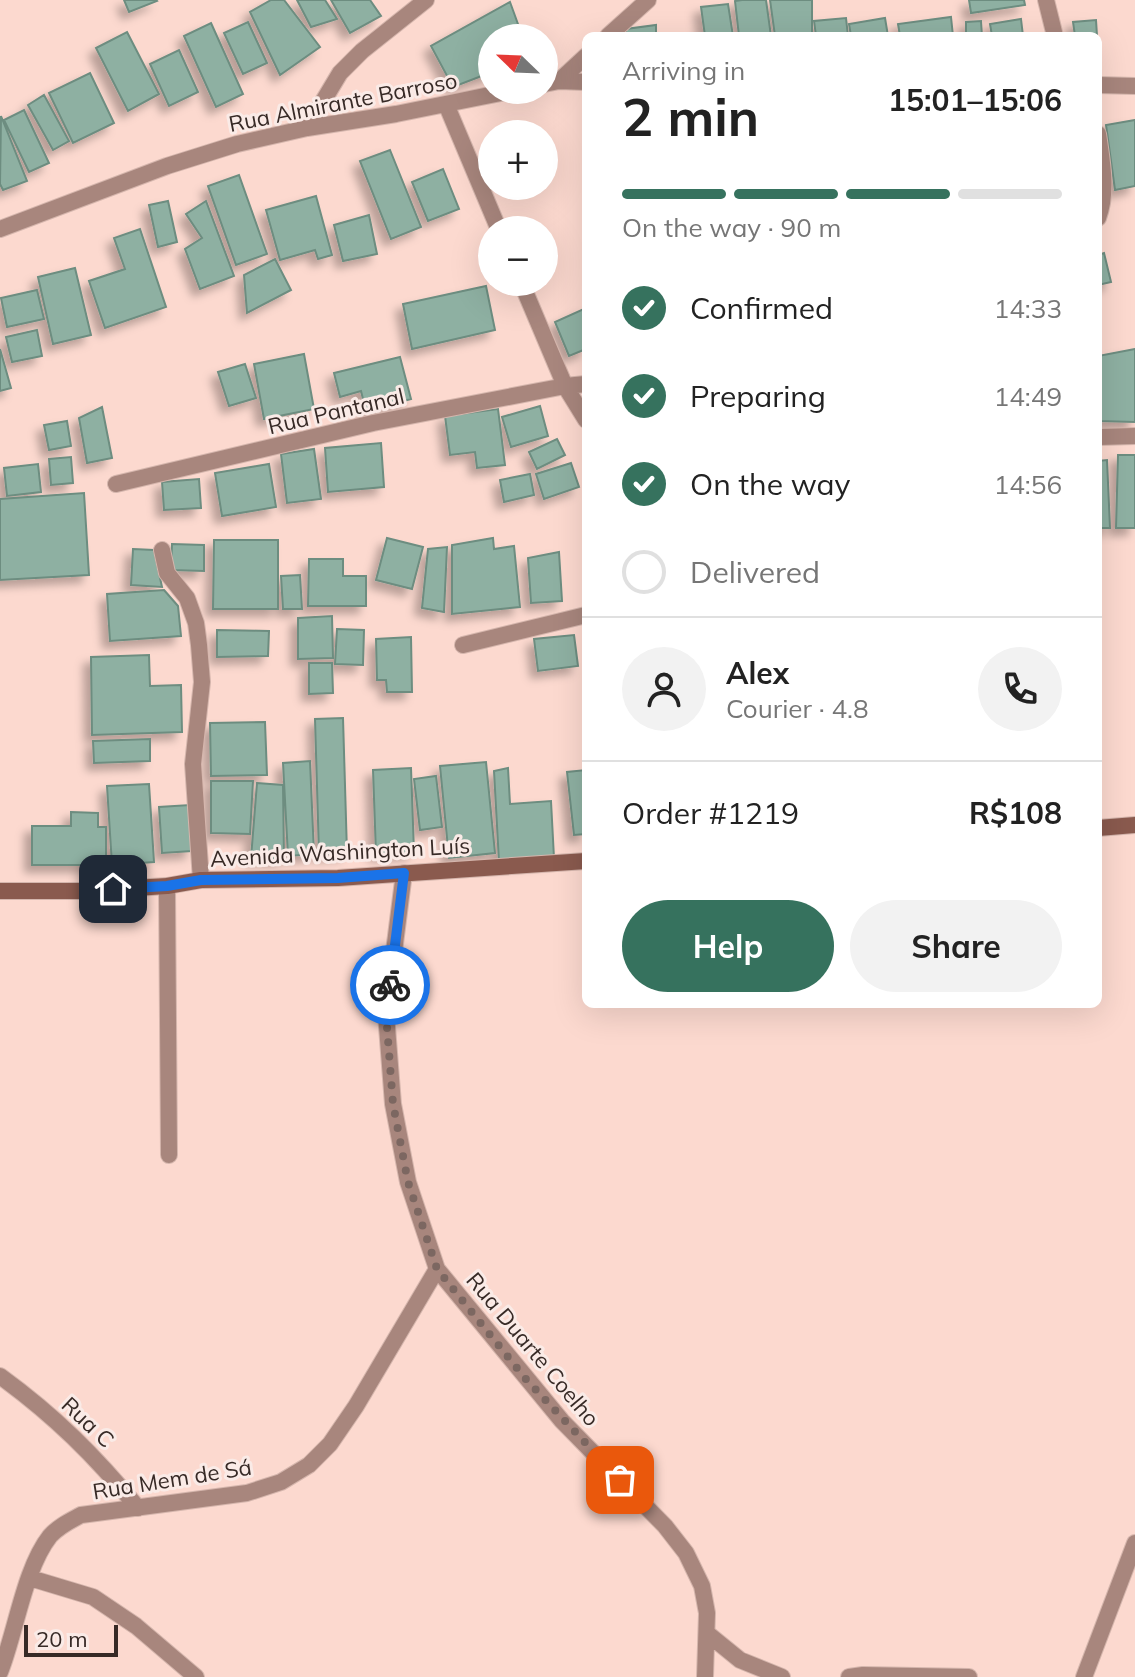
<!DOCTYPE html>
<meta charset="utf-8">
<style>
body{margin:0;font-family:Mulish,sans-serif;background:#f2f2f2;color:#222;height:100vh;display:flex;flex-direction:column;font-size:30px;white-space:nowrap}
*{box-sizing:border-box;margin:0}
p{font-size:26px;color:#767676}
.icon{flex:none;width:44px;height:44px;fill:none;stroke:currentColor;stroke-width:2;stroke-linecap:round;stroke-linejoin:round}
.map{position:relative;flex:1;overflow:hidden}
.panel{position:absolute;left:582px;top:32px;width:520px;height:976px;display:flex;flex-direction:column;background:#fff;border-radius:12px;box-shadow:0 8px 32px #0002}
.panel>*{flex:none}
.needle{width:52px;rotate:293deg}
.tools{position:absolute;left:478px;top:24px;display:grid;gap:16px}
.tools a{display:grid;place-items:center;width:80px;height:80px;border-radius:50%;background:#fff;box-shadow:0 8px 32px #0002;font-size:40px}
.scale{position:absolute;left:24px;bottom:20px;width:94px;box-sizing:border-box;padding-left:8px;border:4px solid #372a26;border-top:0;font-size:22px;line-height:28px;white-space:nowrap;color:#372a26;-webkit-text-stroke:6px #faebe7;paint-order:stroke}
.pin{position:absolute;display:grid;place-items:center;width:68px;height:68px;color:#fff;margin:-34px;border-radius:16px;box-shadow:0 4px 12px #0006}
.courier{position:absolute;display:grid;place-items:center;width:80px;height:80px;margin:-40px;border:6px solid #1a73e8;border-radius:50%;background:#fff;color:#222;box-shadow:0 2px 10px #0007}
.headline em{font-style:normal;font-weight:700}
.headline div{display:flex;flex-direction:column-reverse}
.headline{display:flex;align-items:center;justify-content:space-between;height:136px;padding:0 40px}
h1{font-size:52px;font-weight:700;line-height:60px}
.bar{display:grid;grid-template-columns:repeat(4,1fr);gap:12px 8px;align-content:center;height:96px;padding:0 40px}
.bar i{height:10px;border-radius:6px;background:#e0e0e0}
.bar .on{background:#36725e}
.bar p{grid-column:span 4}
.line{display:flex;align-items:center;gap:20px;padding:0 40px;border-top:2px solid #e0e0e0}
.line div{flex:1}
.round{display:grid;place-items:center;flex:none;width:84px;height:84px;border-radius:42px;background:#f2f2f2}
ol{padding:0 40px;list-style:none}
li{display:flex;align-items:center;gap:24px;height:88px}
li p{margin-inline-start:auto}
li .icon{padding:8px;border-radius:50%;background:#36725e;color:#fff;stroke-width:4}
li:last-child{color:#767676}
li i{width:44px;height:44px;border:4px solid #e0e0e0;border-radius:50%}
.primary-button{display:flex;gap:16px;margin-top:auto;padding:16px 40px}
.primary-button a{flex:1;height:92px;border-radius:48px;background:#36725e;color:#fff;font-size:32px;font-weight:700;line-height:92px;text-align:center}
.primary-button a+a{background:#f2f2f2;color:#222}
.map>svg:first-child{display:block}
.building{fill:#8eb0a2;stroke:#6d8d80;stroke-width:2;filter:url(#shadow)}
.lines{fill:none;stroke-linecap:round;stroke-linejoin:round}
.street-casing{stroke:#d5b6ad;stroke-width:18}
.secondary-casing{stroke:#d5b6ad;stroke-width:18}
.street{stroke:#a8867d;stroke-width:16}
.secondary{stroke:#8a5a4e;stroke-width:16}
.done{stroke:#7c6761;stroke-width:8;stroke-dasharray:0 14.4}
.route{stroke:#1a73e8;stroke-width:10}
.labels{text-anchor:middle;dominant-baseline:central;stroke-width:6;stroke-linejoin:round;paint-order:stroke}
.street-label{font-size:22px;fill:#372a26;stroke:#faebe7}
</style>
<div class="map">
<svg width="1135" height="1677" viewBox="0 0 1135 1677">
<defs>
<filter id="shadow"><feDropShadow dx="-7" dy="7" stdDeviation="4" flood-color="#0004"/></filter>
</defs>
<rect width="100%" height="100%" fill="#fcd9cf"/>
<path class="building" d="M124,0h32l1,1 -28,11z
M271,0h13l36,47 -40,28 -30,-63z
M297,0h28l12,19 -26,8z
M331,0h39l11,16 -31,17z
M742,0h24l5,36h-32l-4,-35z
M770,0h42v36h-37z
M969,0h55l1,5 -54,8z
M510,2l13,36h-31v34l-39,15 -22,-41z
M728,4l5,32h-28l-4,-29z
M951,17l2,19h-53l-2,-12z
M846,18l2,18h-32l-2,-15z
M885,18l3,18h-37l-2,-12z
M1021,19l2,17h-31l-2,-12z
M1096,20l1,16h-22l-2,-14z
M981,21l1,15h-16v-14z
M248,22l19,41 -24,11 -19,-41z
M211,23l32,71 -27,13 -32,-71z
M656,25v11h-30v-7z
M127,32l32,62 -31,17 -32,-63z
M179,50l19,42 -29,14 -19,-42z
M90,73l24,50 -41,20 -24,-50z
M44,95l25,46 -16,9 -25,-45z
M24,110l25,53 -20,9 -25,-52z
M1,116l26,65 -24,9 -3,-6z
M1135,120v66l-20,4 -9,-65z
M390,150l31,77 -30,12 -31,-78z
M443,169l16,40 -31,12 -16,-39z
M239,175l28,79 -31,11 -28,-79z
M316,196l16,59 -14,4 -3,-9 -35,10 -14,-50z
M168,201l9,41 -19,5 -9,-42z
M206,201l28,75 -34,13 -15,-40 17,-11 -16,-24z
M369,215l8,39 -34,7 -9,-36z
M140,229l26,78 -61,21 -16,-47 36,-12 -11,-31z
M1104,253l7,29 -13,3v-30z
M275,259l16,31 -44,23 -3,-38z
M75,268l16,67 -38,9 -15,-67z
M486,286l9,44 -83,19 -9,-45z
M37,290l7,29 -37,8 -6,-29z
M586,308v41l-17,7 -14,-34z
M37,330l5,26 -30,6 -6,-25z
M0,349l11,39 -11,3z
M1135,349v73l-37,-1v-65z
M304,354l10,55 -50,10 -10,-55z
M400,357l11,42 -45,12 -5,-20 -21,6 -6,-24z
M245,364l11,34 -27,8 -11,-34z
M540,406l8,30 -37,11 -9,-30z
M102,407l10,51 -25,5 -8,-45z
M498,409l7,56 -28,3 -2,-16 -25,3 -5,-39z
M67,421l4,25 -22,4 -5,-25z
M557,439l8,16 -28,14 -8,-17z
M381,443l3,44 -56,5 -3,-44z
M314,449l7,50 -34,4 -6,-49z
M1118,455h17v73h-19z
M71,457l2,26 -22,2 -2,-26z
M1107,460l3,68h-12v-67z
M571,463l8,24 -35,12 -8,-25z
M38,464l3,28 -34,4 -3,-28z
M269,464l7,43 -54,9 -7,-43z
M530,474l4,21 -30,7 -4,-22z
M199,479l2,29 -37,2 -2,-28z
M84,493l5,82 -89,5v-81z
M387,538l36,9 -11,42 -36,-9z
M493,538l1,11 20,-3 6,61 -68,7v-69z
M214,540h64v69h-65z
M172,544l32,1v26l-33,-1z
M447,547l-3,65 -22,-4 6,-59z
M133,549l21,1 8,37 -31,-2z
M559,552l3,49 -31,2 -3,-45z
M309,559h34v17h23v30h-58z
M300,575l2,34h-19l-2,-33z
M164,590l14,16 3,30 -71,5 -3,-47z
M332,616l1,42 -35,1v-41z
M337,629l27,1 -1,35 -28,-1z
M217,630l52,1 -1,25 -51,1z
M574,635l4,31 -40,5 -4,-32z
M411,637l1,55h-25l-1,-12h-9l-1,-41z
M149,655l1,31 31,-1 1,47 -90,3 -1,-78z
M309,663h23l1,30 -24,1z
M343,718l4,135 -28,1 -4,-135z
M265,722l2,53 -56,1 -1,-53z
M150,739v22l-56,2 -1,-22z
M310,761l4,93 -26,2 -5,-93z
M486,762l9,91 -46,5 -9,-92z
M411,768l3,84 -38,2 -3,-84z
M508,768l2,36 41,-3 3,57 -55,4 -5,-91z
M586,770v64l-12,1 -7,-63z
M436,776l6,51 -22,3 -6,-51z
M211,781h42l-3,53 -39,-1z
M257,783l26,2 1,74 -33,-1z
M149,784l5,78 -42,3 -5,-79z
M190,805l2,46 -30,2 -3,-46z
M71,812l27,1v14h8v38h-74v-39h39z"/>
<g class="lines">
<g class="street-casing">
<path id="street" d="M1046,0l9,36
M608,36l40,-36
M559,81l27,-25
M544,84l15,-3 27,1
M1098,85l37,1
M446,104l53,126
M307,128l33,-55 22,-22 64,-51
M1098,134c4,28 10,57 0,84
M0,229l167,-63 70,-22 70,-16 89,-14 119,-24
M521,282l44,104 21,34
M1098,437l37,-1
M116,484l257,-61 192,-37 21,-2
M162,550l5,23 20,25 9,25 3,22 3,37 -9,82 8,116
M463,645l123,-30
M404,873l-18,141 7,90 15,78 29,87 125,152 103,105 21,27 16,33 5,27 -2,64
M167,886l2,269
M0,1376c55,40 95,80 138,132
M30,1578l63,19 43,29 60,51
M708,1634l32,26 42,17
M0,1672c16,-40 24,-103 50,-136 9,-10 20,-15 31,-21l166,-22 34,-11 28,-17 21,-21 26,-38 81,-137
M849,1677l14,-2 106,2
M1084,1677l51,-134"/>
</g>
<g class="secondary-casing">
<path id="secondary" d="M1098,828l37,-3
M0,891h86l81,-5 34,-6 137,-2 248,-17"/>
</g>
<use href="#street" class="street"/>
<use href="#secondary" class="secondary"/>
</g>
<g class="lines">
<path class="done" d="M390,985l-4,29 7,90 15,78 29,87 88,109 95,102"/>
<path class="route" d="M113,889l54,-3 34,-6 137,-2 66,-5 -14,112"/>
</g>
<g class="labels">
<g class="street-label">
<text transform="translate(343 102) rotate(-11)">Rua Almirante Barroso</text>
<text transform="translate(336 411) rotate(-13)">Rua Pantanal</text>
<text transform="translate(340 852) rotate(-3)">Avenida Washington Luís</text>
<text transform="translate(533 1349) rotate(50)">Rua Duarte Coelho</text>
<text transform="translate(88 1422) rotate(43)">Rua C</text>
<text transform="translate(172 1479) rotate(-9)">Rua Mem de Sá</text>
</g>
</g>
</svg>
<div class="tools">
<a><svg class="needle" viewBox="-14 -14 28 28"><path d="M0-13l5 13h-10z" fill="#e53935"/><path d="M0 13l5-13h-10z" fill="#767676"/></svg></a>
<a>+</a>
<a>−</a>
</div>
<div class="scale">20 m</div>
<div class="pin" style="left:620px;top:1480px;background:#ea580c"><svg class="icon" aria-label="bag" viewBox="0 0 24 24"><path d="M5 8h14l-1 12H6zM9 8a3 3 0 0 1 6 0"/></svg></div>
<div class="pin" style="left:113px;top:889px;background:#1f2937"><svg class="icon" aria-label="home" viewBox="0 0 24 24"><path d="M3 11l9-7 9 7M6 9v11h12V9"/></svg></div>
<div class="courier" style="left:390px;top:985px"><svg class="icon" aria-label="bike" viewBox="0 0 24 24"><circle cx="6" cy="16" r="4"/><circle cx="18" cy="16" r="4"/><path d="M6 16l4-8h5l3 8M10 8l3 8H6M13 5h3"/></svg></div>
<section class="panel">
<div class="headline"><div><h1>2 min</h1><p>Arriving in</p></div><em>15:01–15:06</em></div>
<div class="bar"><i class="on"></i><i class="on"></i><i class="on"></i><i></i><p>On the way · 90 m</p></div>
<ol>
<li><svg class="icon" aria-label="check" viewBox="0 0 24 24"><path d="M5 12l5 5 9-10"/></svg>Confirmed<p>14:33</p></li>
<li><svg class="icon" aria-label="check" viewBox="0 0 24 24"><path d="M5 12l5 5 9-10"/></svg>Preparing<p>14:49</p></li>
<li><svg class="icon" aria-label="check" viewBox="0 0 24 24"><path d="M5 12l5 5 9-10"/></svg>On the way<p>14:56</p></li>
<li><i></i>Delivered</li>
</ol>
<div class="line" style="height:144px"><a class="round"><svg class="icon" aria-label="person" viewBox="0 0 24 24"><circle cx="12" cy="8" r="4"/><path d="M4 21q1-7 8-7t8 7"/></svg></a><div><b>Alex</b><p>Courier · 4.8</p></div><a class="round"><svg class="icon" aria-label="phone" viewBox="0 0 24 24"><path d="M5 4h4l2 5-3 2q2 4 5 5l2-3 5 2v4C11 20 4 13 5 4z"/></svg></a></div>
<div class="line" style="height:104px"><div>Order #1219</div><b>R$108</b></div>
<div class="primary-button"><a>Help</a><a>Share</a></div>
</section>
</div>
